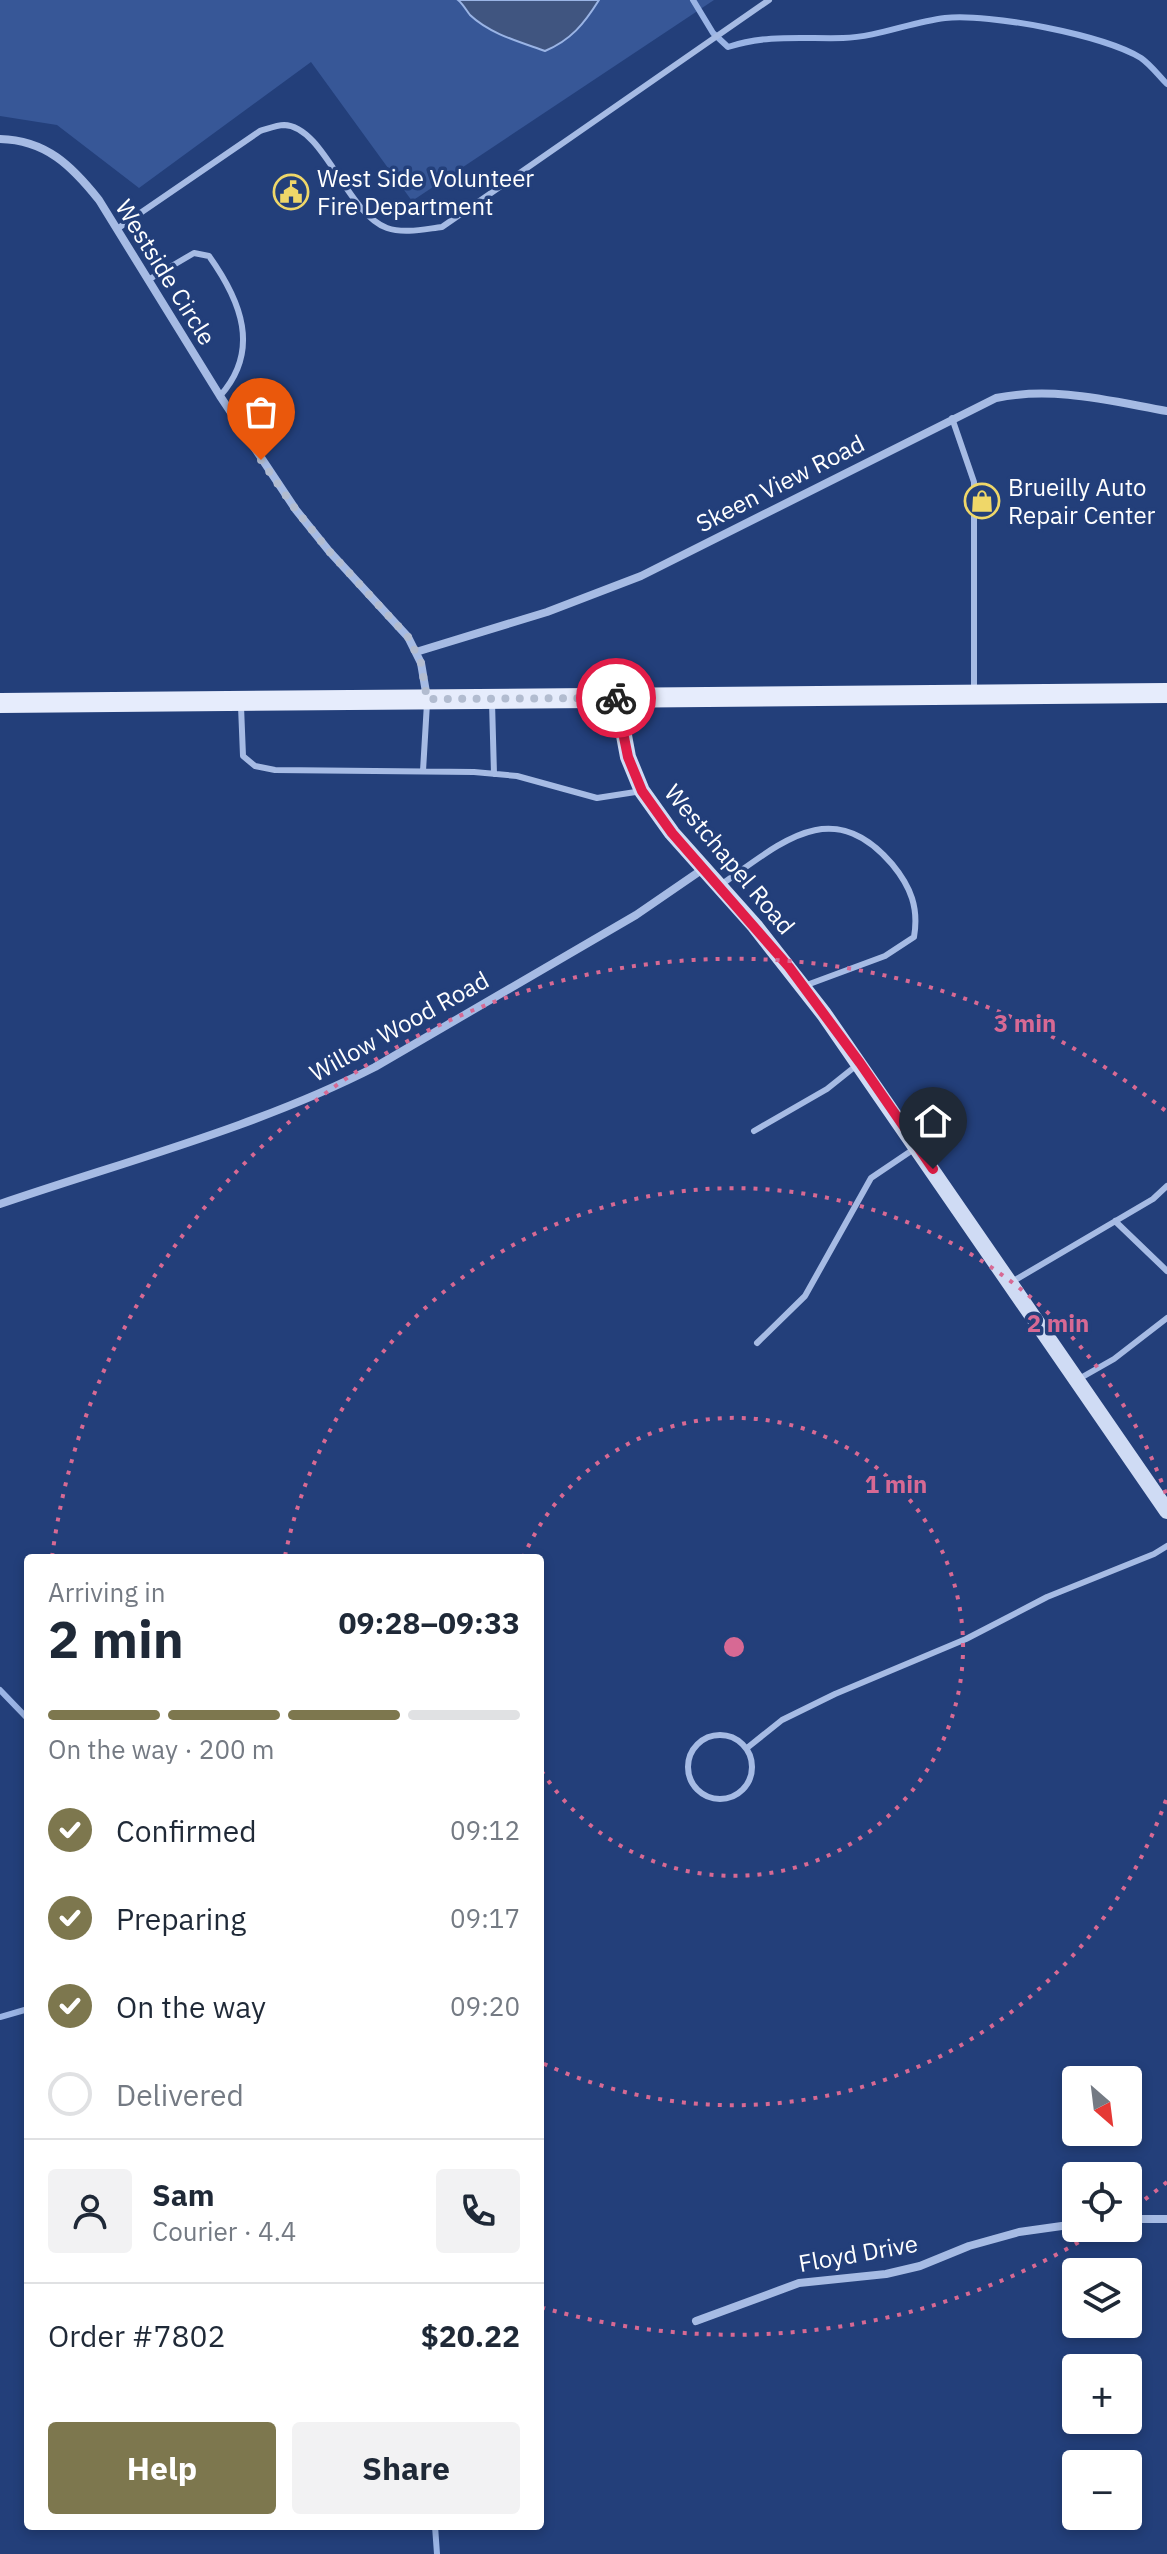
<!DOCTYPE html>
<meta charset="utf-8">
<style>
body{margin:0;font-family:"IBM Plex Sans",sans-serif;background:#f2f2f3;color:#1f2937;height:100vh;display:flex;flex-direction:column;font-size:30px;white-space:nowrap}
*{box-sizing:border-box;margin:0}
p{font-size:26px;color:#747a83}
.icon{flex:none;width:44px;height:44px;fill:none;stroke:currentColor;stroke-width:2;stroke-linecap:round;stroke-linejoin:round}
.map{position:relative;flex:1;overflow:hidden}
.panel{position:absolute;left:24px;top:1554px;width:520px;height:976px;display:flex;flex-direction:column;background:#fff;border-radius:8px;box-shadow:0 4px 12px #0003}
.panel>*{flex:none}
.needle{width:52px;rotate:152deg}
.tools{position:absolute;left:1062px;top:2066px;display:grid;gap:16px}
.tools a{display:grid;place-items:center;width:80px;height:80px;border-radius:8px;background:#fff;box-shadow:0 4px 12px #0003;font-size:40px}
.pin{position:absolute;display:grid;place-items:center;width:68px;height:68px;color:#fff;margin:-82px -34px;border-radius:50% 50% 50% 0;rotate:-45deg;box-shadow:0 0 8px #0007}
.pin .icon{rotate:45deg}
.courier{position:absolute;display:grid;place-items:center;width:80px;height:80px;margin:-40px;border:6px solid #e11d48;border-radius:50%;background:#fff;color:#222;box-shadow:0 2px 10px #0007}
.head em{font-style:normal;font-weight:700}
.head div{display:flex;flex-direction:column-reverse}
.head{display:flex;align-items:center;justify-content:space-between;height:136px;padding:0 24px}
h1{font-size:52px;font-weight:700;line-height:60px}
.bar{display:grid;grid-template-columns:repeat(4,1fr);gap:12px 8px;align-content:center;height:96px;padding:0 24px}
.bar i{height:10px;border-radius:6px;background:#e0e1e3}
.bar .on{background:#7d774e}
.bar p{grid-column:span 4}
.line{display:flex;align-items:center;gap:20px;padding:0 24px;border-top:2px solid #e0e1e3}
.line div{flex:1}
.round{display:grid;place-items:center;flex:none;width:84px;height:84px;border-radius:8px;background:#f2f2f3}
ol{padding:0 24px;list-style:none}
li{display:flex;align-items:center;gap:24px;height:88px}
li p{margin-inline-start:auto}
li .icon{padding:8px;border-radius:50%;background:#7d774e;color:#fff;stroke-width:4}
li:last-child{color:#747a83}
li i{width:44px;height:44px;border:4px solid #e0e1e3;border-radius:50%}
.cta{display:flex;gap:16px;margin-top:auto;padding:16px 24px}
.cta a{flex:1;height:92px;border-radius:8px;background:#7d774e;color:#fff;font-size:32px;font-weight:700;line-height:92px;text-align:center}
.cta a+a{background:#f2f2f3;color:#1f2937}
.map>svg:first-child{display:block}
.green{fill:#375797}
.water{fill:#405580;stroke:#9ab4e5;stroke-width:2}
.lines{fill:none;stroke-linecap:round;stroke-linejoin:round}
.stream{stroke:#9ab4e5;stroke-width:6}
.lane{stroke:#a6bbe4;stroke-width:6}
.street{stroke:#a6bbe4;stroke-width:8}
.secondary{stroke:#cfdbf4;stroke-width:16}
.primary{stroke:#e6ecfc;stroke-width:20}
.done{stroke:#b2bcd0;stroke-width:8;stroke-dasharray:0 14.4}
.route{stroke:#e11d48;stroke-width:10}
.ring{fill:none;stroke:#d76994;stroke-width:4;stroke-dasharray:4 8}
.labels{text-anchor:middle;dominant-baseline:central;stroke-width:7;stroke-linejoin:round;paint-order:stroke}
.poi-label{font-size:24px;fill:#fff;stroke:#233f7a;text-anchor:start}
.street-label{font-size:24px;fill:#fff;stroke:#233f7a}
.centre{fill:#d76994;stroke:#233f7a;stroke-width:4}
.ring-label{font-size:24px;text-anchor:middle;font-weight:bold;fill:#d76994;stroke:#233f7a;stroke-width:7;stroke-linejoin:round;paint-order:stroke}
</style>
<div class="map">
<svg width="1167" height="2554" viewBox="0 0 1167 2554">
<rect width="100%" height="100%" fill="#233f7a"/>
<path class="green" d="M0,0h714l-302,201 -101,-139 -172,126 -82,-63 -57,-9z"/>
<path class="water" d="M458,0h141c-15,24 -28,40 -54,51 -25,-9 -55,-17 -75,-36 -4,-5 -7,-11 -12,-15z"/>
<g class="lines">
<path class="stream" d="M693,0l20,33 15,14c39,-13 76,-8 115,-9 35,-1 68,-16 102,-20 44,-5 159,17 196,40 10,7 18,18 26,26
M0,1690l28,29
M0,2017l28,-8
M435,2526l2,28"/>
<path class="lane" d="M117,229l143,-98c7,-2 17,-6 24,-6 40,1 63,89 103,103 17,6 38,1 55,-1l327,-227
M148,280l46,-27 15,3c32,45 52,94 11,140
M952,418l22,64v209
M492,702l2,72
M241,706l2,50 12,10 20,4 199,2 43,4 80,22 45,-7
M423,771l4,-68
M722,884c59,-41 110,-90 170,-20 19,23 27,44 22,73l-29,19 -81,30
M754,1131l73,-42 30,-24
M1115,1221l52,50
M1010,1283l143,-84 14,-13
M757,1343l48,-47 66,-118 43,-29
M1077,1380l37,-21 53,-41
M688 1767a32 32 0 1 1 64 0a32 32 0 1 1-64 0Z
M747,1748l35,-28 53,-26 131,-55 81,-42 107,-43 13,-8"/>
<path class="street" d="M0,139c46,1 72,27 99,61l121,196 76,114 33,41 79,86 13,26 6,35
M416,652l131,-40 94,-36 355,-178c58,-12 114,3 171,13
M0,1204c126,-43 257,-77 375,-137l261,-152 67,-46
M1128,2219h39
M696,2321l103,-38 87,-9 34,-8 49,-20 50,-14 57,-8"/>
<path class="secondary" d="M617,698l11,59 14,34 30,42 83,93 69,88 343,497"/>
<path class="primary" d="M0,703l1167,-10"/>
</g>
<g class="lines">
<path class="done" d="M261,460l35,50 33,41 79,86 13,26 6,36 189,-1"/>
<path class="route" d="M616,698l12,59 14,34 30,42 117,134 71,96 73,106"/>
</g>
<g class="ring">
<path d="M523 1558A229 229 0 1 1 541 1770"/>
<path d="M1166 1800A458 458 0 0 1 540 2062M285 1556A458 458 0 0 1 1166 1494"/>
<path d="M1167 2182A688 688 0 0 1 1129 2211M1099 2230A688 688 0 0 1 544 2308M52 1557A688 688 0 0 1 1167 1112"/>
</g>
<defs>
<g id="civic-ring" transform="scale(1.8)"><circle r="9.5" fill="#233f7a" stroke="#efd769" stroke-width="1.5"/><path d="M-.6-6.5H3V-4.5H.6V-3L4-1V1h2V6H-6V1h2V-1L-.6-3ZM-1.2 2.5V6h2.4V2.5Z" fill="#efd769"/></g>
<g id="shop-ring" transform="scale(1.8)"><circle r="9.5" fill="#233f7a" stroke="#efd769" stroke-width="1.5"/><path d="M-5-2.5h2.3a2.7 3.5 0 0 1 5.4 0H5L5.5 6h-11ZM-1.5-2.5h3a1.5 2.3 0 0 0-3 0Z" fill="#efd769"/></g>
</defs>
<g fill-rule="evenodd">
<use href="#civic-ring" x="291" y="192"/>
<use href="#shop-ring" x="982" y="501"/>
</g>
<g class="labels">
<g class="poi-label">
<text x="317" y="178">West Side Volunteer<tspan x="317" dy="28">Fire Department</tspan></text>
<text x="1008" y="487">Brueilly Auto<tspan x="1008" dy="28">Repair Center</tspan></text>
</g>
<g class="street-label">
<text transform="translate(166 272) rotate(58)">Westside Circle</text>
<text transform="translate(780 483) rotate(-27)">Skeen View Road</text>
<text transform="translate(730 859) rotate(50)">Westchapel Road</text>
<text transform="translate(399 1026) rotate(-29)">Willow Wood Road</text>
<text transform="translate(858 2253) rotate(-10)">Floyd Drive</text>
</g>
</g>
<circle cx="734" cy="1647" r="12" class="centre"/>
<g class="ring-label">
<text x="1025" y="1032">3 min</text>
<text x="1058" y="1332">2 min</text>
<text x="896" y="1493">1 min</text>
</g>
</svg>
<div class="tools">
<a><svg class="needle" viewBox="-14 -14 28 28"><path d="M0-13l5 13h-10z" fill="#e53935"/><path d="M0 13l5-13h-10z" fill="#747a83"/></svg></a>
<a><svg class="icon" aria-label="locate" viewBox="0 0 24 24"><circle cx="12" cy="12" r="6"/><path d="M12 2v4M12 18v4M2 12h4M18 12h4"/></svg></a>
<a><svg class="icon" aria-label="layers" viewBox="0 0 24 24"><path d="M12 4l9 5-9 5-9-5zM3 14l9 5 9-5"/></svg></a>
<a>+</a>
<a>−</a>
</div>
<div class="pin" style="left:261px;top:460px;background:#ea580c"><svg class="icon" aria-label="bag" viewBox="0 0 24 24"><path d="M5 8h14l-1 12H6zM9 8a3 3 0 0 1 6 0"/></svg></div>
<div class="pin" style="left:933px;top:1169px;background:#1f2937"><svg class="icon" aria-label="home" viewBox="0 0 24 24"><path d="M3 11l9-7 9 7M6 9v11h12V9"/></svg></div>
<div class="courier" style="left:616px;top:698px"><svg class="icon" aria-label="bike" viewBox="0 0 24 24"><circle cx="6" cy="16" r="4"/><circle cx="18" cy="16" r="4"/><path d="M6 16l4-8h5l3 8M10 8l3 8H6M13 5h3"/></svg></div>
<section class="panel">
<div class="head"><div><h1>2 min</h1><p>Arriving in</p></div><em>09:28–09:33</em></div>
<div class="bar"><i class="on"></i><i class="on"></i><i class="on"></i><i></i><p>On the way · 200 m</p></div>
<ol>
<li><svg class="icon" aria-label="check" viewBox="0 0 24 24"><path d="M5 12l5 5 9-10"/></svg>Confirmed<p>09:12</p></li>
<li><svg class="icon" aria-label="check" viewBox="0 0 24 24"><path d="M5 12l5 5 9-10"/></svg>Preparing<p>09:17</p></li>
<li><svg class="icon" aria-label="check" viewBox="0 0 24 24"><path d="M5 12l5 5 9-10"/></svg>On the way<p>09:20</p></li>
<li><i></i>Delivered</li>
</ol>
<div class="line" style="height:144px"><a class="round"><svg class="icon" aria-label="person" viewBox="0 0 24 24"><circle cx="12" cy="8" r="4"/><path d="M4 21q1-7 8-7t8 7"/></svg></a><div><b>Sam</b><p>Courier · 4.4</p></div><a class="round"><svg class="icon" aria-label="phone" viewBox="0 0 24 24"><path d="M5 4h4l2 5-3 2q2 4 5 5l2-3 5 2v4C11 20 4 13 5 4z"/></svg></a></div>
<div class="line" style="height:104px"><div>Order #7802</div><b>$20.22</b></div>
<div class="cta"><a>Help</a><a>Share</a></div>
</section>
</div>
